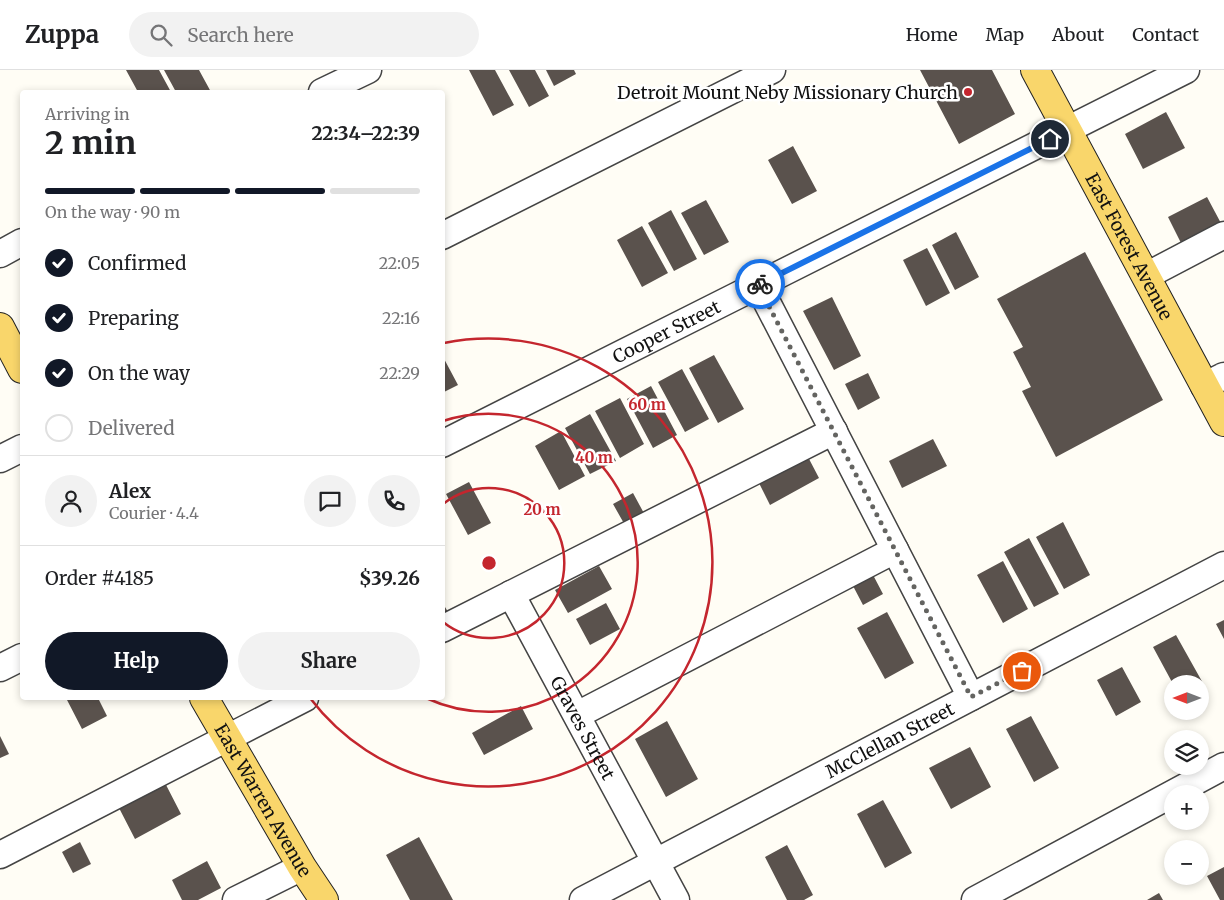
<!DOCTYPE html>
<meta charset="utf-8">
<style>
body{margin:0;font-family:Merriweather,serif;background:#f2f2f2;color:#202124;height:100vh;display:flex;flex-direction:column;font-size:19px;white-space:nowrap}
*{box-sizing:border-box;margin:0}
p{font-size:16px;color:#757577}
.icon{flex:none;width:28px;height:28px;fill:none;stroke:currentColor;stroke-width:2;stroke-linecap:round;stroke-linejoin:round}
.map{position:relative;flex:1;overflow:hidden}
.drawer{position:absolute;left:20px;top:20px;width:425px;height:610px;display:flex;flex-direction:column;background:#fff;border-radius:5px;box-shadow:0 2px 8px #0003}
.drawer>*{flex:none}
.needle{width:32px;rotate:270deg}
.controls{position:absolute;left:1164px;top:605px;display:grid;gap:10px}
.controls a{display:grid;place-items:center;width:45px;height:45px;border-radius:50%;background:#fff;box-shadow:0 2px 8px #0003;font-size:25px}
.pin{position:absolute;display:grid;place-items:center;width:42px;height:42px;color:#fff;margin:-21px;border:2px solid #fff;border-radius:50%;box-shadow:0 1px 5px #0007}
.courier{position:absolute;display:grid;place-items:center;width:50px;height:50px;margin:-25px;border:4px solid #1a73e8;border-radius:50%;background:#fff;color:#222;box-shadow:0 1px 6px #0007}
.head em{font-style:normal;font-weight:700}
.head div{display:flex;flex-direction:column-reverse}
.head{display:flex;align-items:center;justify-content:space-between;height:85px;padding:0 25px}
h1{font-size:32px;font-weight:700;line-height:38px}
.bar{display:grid;grid-template-columns:repeat(4,1fr);gap:8px 5px;align-content:center;height:60px;padding:0 25px}
.bar i{height:6px;border-radius:4px;background:#e0e0e0}
.bar .on{background:#111827}
.bar p{grid-column:span 4}
.line{display:flex;align-items:center;gap:12px;padding:0 25px;border-top:1px solid #e0e0e0}
.line div{flex:1}
.round{display:grid;place-items:center;flex:none;width:52px;height:52px;border-radius:26px;background:#f2f2f2}
ol{padding:0 25px;list-style:none}
li{display:flex;align-items:center;gap:15px;height:55px}
li p{margin-inline-start:auto}
li .icon{padding:5px;border-radius:50%;background:#111827;color:#fff;stroke-width:4}
li:last-child{color:#757577}
li i{width:28px;height:28px;border:2px solid #e0e0e0;border-radius:50%}
.cta{display:flex;gap:10px;margin-top:auto;padding:10px 25px}
.cta a{flex:1;height:58px;border-radius:30px;background:#111827;color:#fff;font-size:20px;font-weight:700;line-height:58px;text-align:center}
.cta a+a{background:#f2f2f2;color:#202124}
header{display:flex;align-items:center;gap:30px;box-sizing:border-box;height:70px;padding:0 25px;background:#fff;border-bottom:1px solid #e0e0e0}
header strong{font-size:24px}
nav{display:flex;gap:28px;margin-inline-start:auto;font-size:18px}
.search{width:350px;height:45px;background:#f2f2f2;display:flex;align-items:center;gap:12px;box-sizing:border-box;padding:0 18px;border-radius:28px;color:#757577;font-size:19px}
.map>svg:first-child{display:block}
.building{fill:#5a524d}
.lines{fill:none;stroke-linecap:round;stroke-linejoin:round}
.minor-casing{stroke:#444;stroke-width:29}
.major-casing{stroke:#222;stroke-width:30}
.minor{stroke:#fff;stroke-width:26}
.major{stroke:#f9d66b;stroke-width:28}
.done{stroke:#646461;stroke-width:5;stroke-dasharray:0 9}
.route{stroke:#1a73e8;stroke-width:6}
.ring{fill:none;stroke:#c4262e;stroke-width:2.5}
.poi-dot{fill:#c4262e;stroke:#fff;stroke-width:2}
.labels{text-anchor:middle;dominant-baseline:central;stroke-width:5;stroke-linejoin:round;paint-order:stroke}
.poi-label{font-size:18px;fill:#111;stroke:#fff;text-anchor:end}
.street-label{font-size:18px;fill:#111;stroke:#fff}
.centre{fill:#c4262e;stroke:#fff;stroke-width:2.5}
.ring-label{font-size:15px;text-anchor:middle;font-weight:bold;fill:#c4262e;stroke:#fff;stroke-width:5;stroke-linejoin:round;paint-order:stroke}
</style>
<header>
<strong>Zuppa</strong>
<div class="search"><svg class="icon" aria-label="search" viewBox="0 0 24 24"><circle cx="10" cy="10" r="6"/><path d="M15 15l6 6"/></svg>Search here</div>
<nav><a>Home</a><a>Map</a><a>About</a><a>Contact</a></nav>
</header>
<div class="map">
<svg width="1224" height="830" viewBox="0 0 1224 830">
<rect width="100%" height="100%" fill="#fffdf5"/>
<path class="building" d="M126,0h33l12,22h-33z
M164,0h35l12,22h-35z
M469,0h26l19,35 -21,11z
M509,0h26l14,26 -20,11z
M546,0h28l2,4 -22,12z
M920,0h72l23,44 -56,30z
M1166,42l19,36 -42,21 -18,-35z
M793,76l24,45 -25,13 -24,-44z
M1207,127l16,30 -40,20 -15,-30z
M706,130l23,42 -25,13 -23,-42z
M671,140l26,49 -23,12 -26,-48z
M642,156l26,47 -26,14 -25,-47z
M956,162l23,45 -24,13 -23,-45z
M927,178l23,45 -24,13 -23,-46z
M1085,182l78,148 -107,57 -34,-66 9,-4 -18,-35 10,-5 -26,-48z
M832,227l29,59 -27,14 -31,-59z
M442,285l16,30 -16,8z
M714,285l30,54 -26,14 -29,-55z
M682,299l27,50 -24,13 -27,-50z
M868,303l12,25 -22,12 -13,-26z
M651,316l26,49 -24,13 -26,-49z
M620,328l24,46 -24,14 -25,-47z
M590,344l26,47 -26,13 -25,-46z
M561,361l24,45 -26,14 -24,-44z
M933,369l14,27 -45,22 -13,-27z
M808,387l11,21 -49,27 -11,-22z
M469,412l22,41 -23,12 -22,-41z
M633,423l13,24 -20,10 -13,-23z
M1063,452l27,53 -26,14 -28,-52z
M1029,468l30,56 -25,13 -30,-55z
M1003,491l25,48 -25,14 -26,-48z
M599,496l13,23 -44,24 -13,-23z
M872,503l11,21 -20,11 -11,-21z
M442,532l6,10 -6,3z
M606,533l14,26 -30,16 -14,-26z
M887,542l27,51 -29,16 -28,-51z
M1224,550v19l-8,-15z
M1176,565l28,50 -4,2v-3h-27l-20,-37z
M1122,597l19,35 -25,14 -19,-36z
M66,628h32l9,18 -25,13z
M521,636l12,23 -49,26 -12,-22z
M1031,646l28,52 -25,14 -28,-53z
M667,651l31,58 -32,18 -31,-58z
M0,666l9,18 -9,4z
M970,677l21,40 -40,22 -22,-41z
M164,711l17,33 -46,25 -17,-33z
M883,730l29,53 -27,15 -28,-54z
M419,767l34,63h-43l-24,-45z
M80,772l11,22 -18,9 -11,-21z
M787,775l26,50 -9,5h-17l-22,-43z
M207,791l14,27 -23,12h-16l-10,-20z
M1224,797v33h-4l-13,-24z
M1159,823l4,7h-16z"/>
<g class="lines">
<g class="minor-casing">
<g id="minor">
<path d="M322,22l46,-22"/>
<path d="M442,166l330,-166"/>
<path d="M0,184l22,-12"/>
<path d="M1146,206l78,-41"/>
<path d="M758,215l213,412"/>
<path d="M1204,316l20,-10"/>
<path id="s1" d="M442,374l744,-374"/>
<path d="M0,389l22,-11"/>
<path id="s2" d="M511,524l165,306"/>
<path d="M442,559l392,-198"/>
<path d="M0,598l22,-11"/>
<path d="M577,645l318,-165"/>
<path d="M0,785l305,-157"/>
<path d="M236,830l66,-33"/>
<path id="s3" d="M583,830l641,-335"/>
<path d="M975,830l249,-134"/>
</g>
</g>
<g class="major-casing">
<g id="major">
<path id="s4" d="M1035,0l189,352"/>
<path d="M0,257l22,42"/>
<path id="s5" d="M204,628l98,169 22,33"/>
</g>
</g>
<use href="#minor" class="minor"/>
<use href="#major" class="major"/>
</g>
<g class="lines">
<path class="done" d="M760,214l-2,1 213,412 51,-26"/>
<path class="route" d="M760,214l290,-145"/>
</g>
<g class="ring">
<path d="M443 434A75 75 0 1 1 443 552"/>
<path d="M443 351A149 149 0 1 1 426 628"/>
<path d="M444 273A224 224 0 1 1 310 628"/>
</g>
<circle class="poi-dot" cx="968" cy="22" r="5"/>
<g class="labels">
<g class="poi-label">
<text x="958" y="22">Detroit Mount Neby Missionary Church</text>
</g>
<g class="street-label">
<text stroke="none"><textPath href="#s4" startOffset="200">East Forest Avenue</textPath></text>
<text stroke="none"><textPath href="#s1" startOffset="251">Cooper Street</textPath></text>
<text stroke="none"><textPath href="#s2" startOffset="152">Graves Street</textPath></text>
<text stroke="none"><textPath href="#s3" startOffset="346">McClellan Street</textPath></text>
<text stroke="none"><textPath href="#s5" startOffset="118">East Warren Avenue</textPath></text>
</g>
</g>
<circle cx="489" cy="493" r="8" class="centre"/>
<g class="ring-label">
<text x="647" y="340">60 m</text>
<text x="594" y="393">40 m</text>
<text x="542" y="445">20 m</text>
</g>
</svg>
<div class="controls">
<a><svg class="needle" viewBox="-14 -14 28 28"><path d="M0-13l5 13h-10z" fill="#e53935"/><path d="M0 13l5-13h-10z" fill="#757577"/></svg></a>
<a><svg class="icon" aria-label="layers" viewBox="0 0 24 24"><path d="M12 4l9 5-9 5-9-5zM3 14l9 5 9-5"/></svg></a>
<a>+</a>
<a>−</a>
</div>
<div class="pin" style="left:1022px;top:601px;background:#ea580c"><svg class="icon" aria-label="bag" viewBox="0 0 24 24"><path d="M5 8h14l-1 12H6zM9 8a3 3 0 0 1 6 0"/></svg></div>
<div class="pin" style="left:1050px;top:69px;background:#1f2937"><svg class="icon" aria-label="home" viewBox="0 0 24 24"><path d="M3 11l9-7 9 7M6 9v11h12V9"/></svg></div>
<div class="courier" style="left:760px;top:214px"><svg class="icon" aria-label="bike" viewBox="0 0 24 24"><circle cx="6" cy="16" r="4"/><circle cx="18" cy="16" r="4"/><path d="M6 16l4-8h5l3 8M10 8l3 8H6M13 5h3"/></svg></div>
<section class="drawer">
<div class="head"><div><h1>2 min</h1><p>Arriving in</p></div><em>22:34–22:39</em></div>
<div class="bar"><i class="on"></i><i class="on"></i><i class="on"></i><i></i><p>On the way · 90 m</p></div>
<ol>
<li><svg class="icon" aria-label="check" viewBox="0 0 24 24"><path d="M5 12l5 5 9-10"/></svg>Confirmed<p>22:05</p></li>
<li><svg class="icon" aria-label="check" viewBox="0 0 24 24"><path d="M5 12l5 5 9-10"/></svg>Preparing<p>22:16</p></li>
<li><svg class="icon" aria-label="check" viewBox="0 0 24 24"><path d="M5 12l5 5 9-10"/></svg>On the way<p>22:29</p></li>
<li><i></i>Delivered</li>
</ol>
<div class="line" style="height:90px"><a class="round"><svg class="icon" aria-label="person" viewBox="0 0 24 24"><circle cx="12" cy="8" r="4"/><path d="M4 21q1-7 8-7t8 7"/></svg></a><div><b>Alex</b><p>Courier · 4.4</p></div><a class="round"><svg class="icon" aria-label="chat" viewBox="0 0 24 24"><path d="M4 5h16v11H9l-5 4z"/></svg></a><a class="round"><svg class="icon" aria-label="phone" viewBox="0 0 24 24"><path d="M5 4h4l2 5-3 2q2 4 5 5l2-3 5 2v4C11 20 4 13 5 4z"/></svg></a></div>
<div class="line" style="height:65px"><div>Order #4185</div><b>$39.26</b></div>
<div class="cta"><a>Help</a><a>Share</a></div>
</section>
</div>
